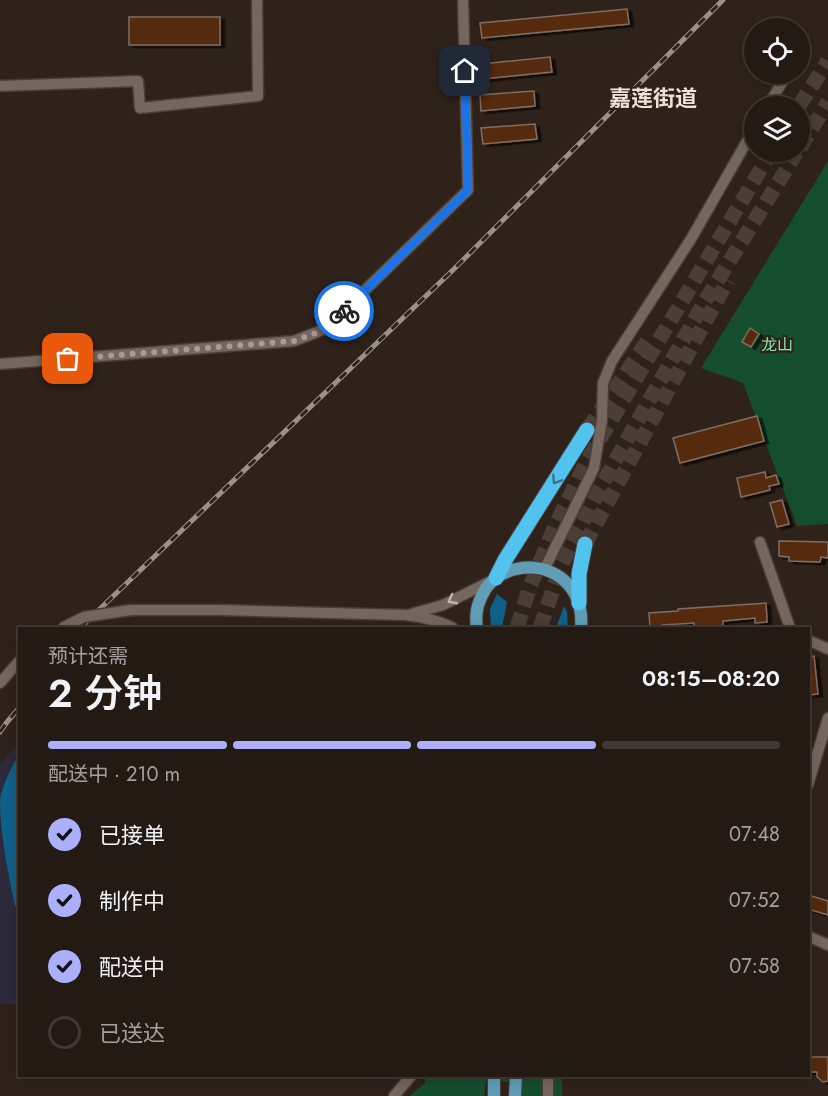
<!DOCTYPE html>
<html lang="zh">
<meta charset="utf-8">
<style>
body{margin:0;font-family:Jost,"Noto Sans SC",sans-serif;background:#2b231d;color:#f1f3f6;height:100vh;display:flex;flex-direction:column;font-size:22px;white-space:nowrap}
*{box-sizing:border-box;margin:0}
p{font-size:20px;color:#a3a1a0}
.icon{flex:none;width:33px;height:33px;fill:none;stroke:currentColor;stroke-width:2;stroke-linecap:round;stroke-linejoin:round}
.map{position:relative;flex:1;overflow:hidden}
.details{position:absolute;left:18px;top:627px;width:792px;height:450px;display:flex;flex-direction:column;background:#231a14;border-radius:0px;box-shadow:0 3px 15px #0003,0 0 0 2px #403834}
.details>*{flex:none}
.buttons{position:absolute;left:744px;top:18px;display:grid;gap:12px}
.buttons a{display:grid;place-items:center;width:66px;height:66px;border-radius:50%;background:#231a14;box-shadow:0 3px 15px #0003,0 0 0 2px #403834;font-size:30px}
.pin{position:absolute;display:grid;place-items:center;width:51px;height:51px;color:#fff;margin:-26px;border-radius:12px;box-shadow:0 3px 9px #0006}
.courier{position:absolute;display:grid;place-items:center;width:60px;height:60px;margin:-30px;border:4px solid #1a73e8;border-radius:50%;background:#fff;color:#222;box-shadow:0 2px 8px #0007}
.head em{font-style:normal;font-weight:600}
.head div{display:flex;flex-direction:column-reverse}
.head{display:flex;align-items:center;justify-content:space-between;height:102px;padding:0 30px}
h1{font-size:39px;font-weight:600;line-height:45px}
.bar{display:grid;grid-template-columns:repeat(4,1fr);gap:9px 6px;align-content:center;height:72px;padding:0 30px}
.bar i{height:8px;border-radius:4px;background:#403834}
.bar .on{background:#acaffb}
.bar p{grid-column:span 4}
ol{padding:0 30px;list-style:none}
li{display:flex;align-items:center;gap:18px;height:66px}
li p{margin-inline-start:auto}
li .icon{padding:6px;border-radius:50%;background:#acaffb;color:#111;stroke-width:4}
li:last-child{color:#a3a1a0}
li i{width:33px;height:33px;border:3px solid #403834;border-radius:50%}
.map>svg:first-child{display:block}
.industrial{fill:#2d2a3b}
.green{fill:#154d2f}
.water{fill:#0f618a}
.building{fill:#562909;stroke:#7e6e65;stroke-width:1.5;filter:url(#shadow)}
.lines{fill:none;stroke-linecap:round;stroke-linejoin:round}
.highway-tunnel{stroke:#4a3e37;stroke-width:15;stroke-dasharray:15 8;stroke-linecap:butt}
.minor-casing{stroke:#493d37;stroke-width:13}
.major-casing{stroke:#493d37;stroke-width:14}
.highway-casing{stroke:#493d37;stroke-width:17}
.minor{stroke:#76675e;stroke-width:10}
.major{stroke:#609eb5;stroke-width:12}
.highway{stroke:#52c3ef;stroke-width:15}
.rail-casing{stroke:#9b908a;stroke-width:5}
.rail{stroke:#2f221b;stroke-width:3;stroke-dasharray:9;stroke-linecap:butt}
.minor-bridge-casing{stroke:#493d37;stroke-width:13;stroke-linecap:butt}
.minor-bridge{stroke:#76675e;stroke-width:10}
.oneway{stroke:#407285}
.oneway2{stroke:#bfb4ad}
.done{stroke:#a69c95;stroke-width:6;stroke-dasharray:0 10.8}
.route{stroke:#1a73e8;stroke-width:8}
.labels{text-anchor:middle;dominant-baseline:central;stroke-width:4.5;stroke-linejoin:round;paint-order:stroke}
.park-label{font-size:16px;fill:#82e6aa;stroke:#2f221b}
.district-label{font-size:22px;font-weight:bold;fill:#f2e0d5;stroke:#2f221b}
</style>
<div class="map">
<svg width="828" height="1096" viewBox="0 0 828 1096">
<defs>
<filter id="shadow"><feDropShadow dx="4.5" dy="2.5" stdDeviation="0" flood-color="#0009"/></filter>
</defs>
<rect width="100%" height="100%" fill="#2f221b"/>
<path class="industrial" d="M19,742v263l-19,-1v-239z"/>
<path class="green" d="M828,161v363l-31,2 -54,-143 -42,-15z
M426,1076h136v20h-40v-13l-36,-2 -2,15h-74l15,-13z"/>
<path class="water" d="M497,594l10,8 -5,26h-11l-1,-19z
M564,606l3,6 1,16h-12z
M15,761h5l-1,147 -4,-2c-7,-33 -15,-72 -15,-106 2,-14 9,-27 15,-39z"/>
<path class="building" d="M627,9l2,15 -147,14 -2,-15z
M129,17h91v28h-91z
M550,57l2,15 -69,7 -1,-15z
M534,91l1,15 -54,5 -1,-16z
M535,124l2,15 -54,5 -2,-16z
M750,328l9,6 -8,13 -9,-5z
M757,416l7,25 -84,22 -7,-25z
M765,472l1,6 10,-3 3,9 -10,2 1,4 -29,7 -4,-19z
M782,500l7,24 -12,3 -7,-24z
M779,541l49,1v16l-7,-1 -1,5 -31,-1v-4l-10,-1z
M766,603l1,19 -12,1v-5l-32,3v7h-29v-5l-32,2v3h-12l-1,-15 29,-2v-2z
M814,656l4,38 -10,1v-38z
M808,895l20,6v14l-20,-6z
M808,1057h20v24l-5,1 -6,-5v-5h-9z"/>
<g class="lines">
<path class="highway-tunnel" d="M799,106l29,-45
M800,148l28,-46
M587,430l61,-90
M585,544l143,-264
M517,628l12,-39 26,-63 32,-65 184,-309
M540,628l21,-62 39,-78 105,-187 92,-149"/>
<g class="minor-casing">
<path id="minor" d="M0,86l138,-5 2,27 118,-12 -1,-96
M768,106l17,-29
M0,364l294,-23 31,-12 143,-139 -5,-190
M760,542l30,86
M544,570l50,-102 8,-48 1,-37 9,-22 79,-122 63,-110
M221,610l184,5c17,2 33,5 48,13
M411,614l32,-9 50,-25
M808,640l20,9
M0,683l20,-23
M808,785l20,-67
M808,936l20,9
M394,1096l17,-20
M548,1096v-20"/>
</g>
<g class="major-casing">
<path id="major" d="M477,628c-1,-6 -1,-12 0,-18 1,-8 5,-15 9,-22 23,-30 73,-27 90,8 5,11 6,21 5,32
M494,1076v20
M515,1096l1,-20"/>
</g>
<g class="highway-casing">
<path id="highway" d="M496,578l9,-18 82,-130
M579,603v-29l6,-30"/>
</g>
<use href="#minor" class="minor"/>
<use href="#major" class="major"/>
<use href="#highway" class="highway"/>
<g class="rail-casing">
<path id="rail" d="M80,628l374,-359 269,-269
M0,732l7,-10 13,-15"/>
</g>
<use href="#rail" class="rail"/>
<g class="minor-bridge-casing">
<path id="minor-bridge" d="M62,628l22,-11 47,-7h90"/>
</g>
<use href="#minor-bridge" class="minor-bridge"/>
</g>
<defs><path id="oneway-chevron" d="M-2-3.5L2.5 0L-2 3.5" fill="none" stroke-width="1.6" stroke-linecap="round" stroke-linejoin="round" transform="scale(1.5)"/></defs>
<use class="oneway" href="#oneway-chevron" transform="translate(556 480) rotate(123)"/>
<use class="oneway2" href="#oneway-chevron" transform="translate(452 600) rotate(152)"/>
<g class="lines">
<path class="done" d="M68,359l226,-18 32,-12 18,-18"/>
<path class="route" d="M344,311l124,-121 -3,-119"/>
</g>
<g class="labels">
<g class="park-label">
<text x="777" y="344">龙山</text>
</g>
<g class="district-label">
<text x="653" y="98">嘉莲街道</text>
</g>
</g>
</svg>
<div class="buttons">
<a><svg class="icon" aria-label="locate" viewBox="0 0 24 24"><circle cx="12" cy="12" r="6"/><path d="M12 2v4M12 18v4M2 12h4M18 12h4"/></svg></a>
<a><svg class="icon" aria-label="layers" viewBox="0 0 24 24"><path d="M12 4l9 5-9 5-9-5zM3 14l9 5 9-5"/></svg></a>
</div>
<div class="pin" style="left:68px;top:359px;background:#ea580c"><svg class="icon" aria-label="bag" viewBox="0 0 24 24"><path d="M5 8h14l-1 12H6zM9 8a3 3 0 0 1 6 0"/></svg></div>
<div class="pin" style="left:465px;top:71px;background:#1f2937"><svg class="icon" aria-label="home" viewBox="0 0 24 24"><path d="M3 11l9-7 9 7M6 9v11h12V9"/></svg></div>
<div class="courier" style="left:344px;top:311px"><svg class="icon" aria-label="bike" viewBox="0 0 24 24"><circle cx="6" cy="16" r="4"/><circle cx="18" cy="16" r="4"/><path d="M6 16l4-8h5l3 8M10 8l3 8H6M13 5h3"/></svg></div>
<section class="details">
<div class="head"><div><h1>2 分钟</h1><p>预计还需</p></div><em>08:15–08:20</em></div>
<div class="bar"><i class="on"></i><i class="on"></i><i class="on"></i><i></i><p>配送中 · 210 m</p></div>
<ol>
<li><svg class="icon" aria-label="check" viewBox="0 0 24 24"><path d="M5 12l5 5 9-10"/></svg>已接单<p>07:48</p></li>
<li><svg class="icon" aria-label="check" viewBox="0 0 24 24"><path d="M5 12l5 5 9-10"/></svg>制作中<p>07:52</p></li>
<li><svg class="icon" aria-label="check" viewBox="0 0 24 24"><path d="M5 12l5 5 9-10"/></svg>配送中<p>07:58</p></li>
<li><i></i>已送达</li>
</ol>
</section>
</div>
